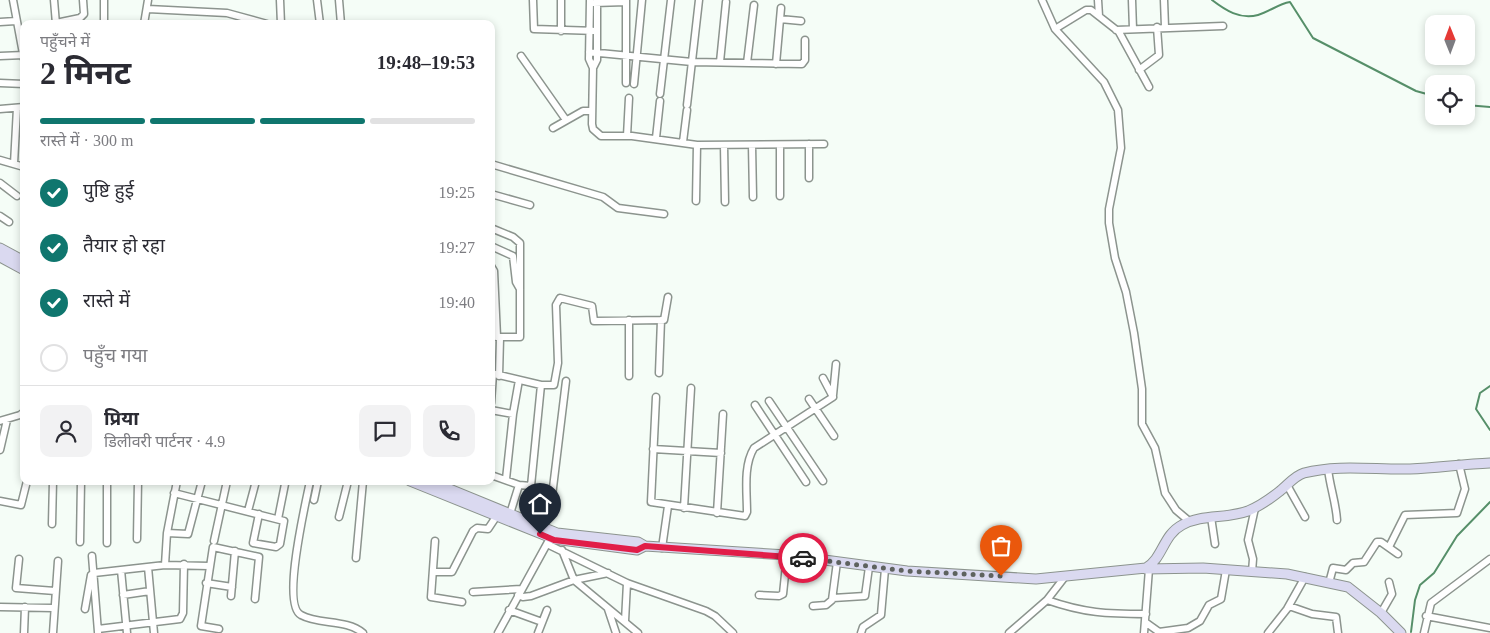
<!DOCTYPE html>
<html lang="hi">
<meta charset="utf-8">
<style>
body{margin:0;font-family:"Times New Roman","Noto Sans Devanagari",serif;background:#f2f2f3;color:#2b2b33;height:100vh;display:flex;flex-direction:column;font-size:19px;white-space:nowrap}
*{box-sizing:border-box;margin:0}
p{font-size:16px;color:#7c7c81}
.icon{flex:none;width:28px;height:28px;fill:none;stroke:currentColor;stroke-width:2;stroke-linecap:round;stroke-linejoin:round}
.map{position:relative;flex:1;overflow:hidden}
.details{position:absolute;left:20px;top:20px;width:475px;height:465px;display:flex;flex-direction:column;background:#fff;border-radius:10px;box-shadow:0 2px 8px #0003}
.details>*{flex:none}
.needle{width:32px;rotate:359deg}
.controls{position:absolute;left:1425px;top:15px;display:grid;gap:10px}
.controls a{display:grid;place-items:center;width:50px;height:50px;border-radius:10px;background:#fff;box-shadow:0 2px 8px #0003;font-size:25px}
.pin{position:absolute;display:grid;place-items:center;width:42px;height:42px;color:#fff;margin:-51px -21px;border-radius:50% 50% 50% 0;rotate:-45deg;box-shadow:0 0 5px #0007}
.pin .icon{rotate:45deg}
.courier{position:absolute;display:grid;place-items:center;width:50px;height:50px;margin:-25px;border:4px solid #e11d48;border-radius:50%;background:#fff;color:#222;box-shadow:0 1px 6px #0007}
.overview em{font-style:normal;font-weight:700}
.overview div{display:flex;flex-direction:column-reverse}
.overview{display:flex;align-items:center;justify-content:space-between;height:85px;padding:0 20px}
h1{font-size:32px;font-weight:700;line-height:38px}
.bar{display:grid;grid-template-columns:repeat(4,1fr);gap:8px 5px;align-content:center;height:60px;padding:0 20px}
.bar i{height:6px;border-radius:4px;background:#e1e1e2}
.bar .current{background:#0f766e}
.bar p{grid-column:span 4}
.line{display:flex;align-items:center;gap:12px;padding:0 20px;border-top:1px solid #e1e1e2}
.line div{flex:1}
.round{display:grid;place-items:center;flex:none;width:52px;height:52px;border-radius:10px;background:#f2f2f3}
ol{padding:0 20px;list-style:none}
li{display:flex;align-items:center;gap:15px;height:55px}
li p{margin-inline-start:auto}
li .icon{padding:5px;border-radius:50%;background:#0f766e;color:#fff;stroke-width:4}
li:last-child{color:#7c7c81}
li i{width:28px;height:28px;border:2px solid #e1e1e2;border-radius:50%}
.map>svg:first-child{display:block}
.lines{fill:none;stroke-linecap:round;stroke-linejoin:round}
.stream{stroke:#568f69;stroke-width:2}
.street-casing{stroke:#8c948e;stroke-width:9}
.secondary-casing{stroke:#8c948e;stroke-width:11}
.street{stroke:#fff;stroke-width:6}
.secondary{stroke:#dad9f0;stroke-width:9}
.done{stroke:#5e625f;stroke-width:5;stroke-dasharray:0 9}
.route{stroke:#e11d48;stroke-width:6}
</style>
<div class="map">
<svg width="1490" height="633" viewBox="0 0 1490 633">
<rect width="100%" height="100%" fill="#f5fdf7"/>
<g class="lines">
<path class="stream" d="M1212,0c13,10 28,20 46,15 11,-3 20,-11 32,-13l23,36 103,53 18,5
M1466,105l24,2
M1490,386l-10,7 -4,16 14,21
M1411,632l4,-32 5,-15 14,-12 23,-37 33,-34"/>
<g class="street-casing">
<path id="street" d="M13,0l11,59
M54,0l2,24
M280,0l1,24
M317,0l3,24
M339,0l2,24
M533,0l1,29 63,2
M561,0v31
M590,0l-1,59 4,9
M597,0v60l-4,8 -1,56 1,5 8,7h31l65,9 127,-1
M626,0v83
M1042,0l13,29 49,53 14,28 3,38 -12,61v14l6,35 11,34 8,41 8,56v35l13,24 10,45 11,17 13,11
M1098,0l1,16
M1132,0l1,29
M1164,0l1,27
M594,3l32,-1
M148,9l79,4 40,11
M780,19l21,2
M0,22l16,-1
M56,23l24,-5 4,-4 -1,-14
M104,24v-24
M144,24l4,-24
M1055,29l31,-19h5l28,22 30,55
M1116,30l107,-4
M589,52l103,10 110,2 3,-4v-20
M0,56l24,-1
M521,56l45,64
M720,62l6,-60
M747,63l7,-58
M776,64l5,-56
M1139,70l20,-15 -2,-28
M0,83l24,1
M634,84l8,-84
M660,94l11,-94
M687,105l12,-105
M0,109l24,-2
M553,128l30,-17h9
M627,136l2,-38
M656,138l4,-37
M683,142l4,-32
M809,144v34
M724,145l1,57
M752,145l1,52
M780,145v51
M0,160l24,7
M14,164l3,-56
M491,164l112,33 15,11 46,6
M0,183l17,13
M491,194l39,11
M696,201l1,-56
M0,216l9,6
M491,228l22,9 7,6v94h-23l-3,-66 -3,-5
M491,246l22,10 3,26 4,7
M491,373l50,12h13l4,-22 -2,-58 4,-7 32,8 2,15 70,-1 4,-23
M659,373l2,-53
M499,376l1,-38
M629,376v-56
M833,395l3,-31
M656,397l-5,105 94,14 2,-4c0,-20 -4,-46 7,-64l79,-51 -10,-19
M809,399l25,37
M769,401l54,80
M491,403l2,-29
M755,405l51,77
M491,410l22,4 -7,65
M513,414l6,-34
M0,421l20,-6 4,-3
M653,449l68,4
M0,450l7,-30
M1328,469c2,18 8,34 9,51
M491,475l28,10 12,1 10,-101
M310,481c-4,21 -29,124 -9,134 18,10 45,4 62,18
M1287,485l18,32
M174,493l110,28 -4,23 -4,3 -23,-4 6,-29
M314,500l4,-19
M0,501l21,4 6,-24
M684,508l7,-120
M248,511l8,-30
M717,513l6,-99
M339,517l9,-36
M509,517l10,-32
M1211,517l4,27
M278,519l7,-35
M52,524l1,-43
M541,531l11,-35 14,-115
M167,533l21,1 14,-53
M137,539l1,-58
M214,541l13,-60
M435,541l-4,56 31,5
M80,542l1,-61
M107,543v-62
M547,544l80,39 79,28 9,5 18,17
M1389,547l16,-32 52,-2 8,-24 -6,-25
M662,548l6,-42
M562,550l12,30 64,53
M92,556l6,76
M356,558l7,-77
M19,559l-3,29 39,3
M165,565l2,-32 10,-52
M148,567l6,66
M121,570l6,63
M433,572h19l21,-41 4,-3 11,1 10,-15
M1252,572l1,-13 -5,-19 7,-32
M206,583l26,4
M1329,583l4,-15 13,2 7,-7 11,-1 13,-20h4l17,12
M473,592l48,-3
M123,595l27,-4
M518,595l5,2 8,-1 43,-16 34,-7
M759,595l20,1 4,-2 4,-39
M231,596l4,-45
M833,598l32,-2 4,-29
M1047,600c37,13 60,14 99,14
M813,606l13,-1 6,-5 5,-38
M1289,606l23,8 24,3 2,16
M0,607l53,1
M85,609l6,-34 3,-2 71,-8 44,1
M608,609l8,24
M509,610l33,12
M1381,613l11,-19 -3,-12
M1426,616l64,12
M625,621l2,-38
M1145,622l14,10 29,-4 12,-7 9,-16 12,-6 5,-29
M98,629l82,-10 3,-6 1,-49
M219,629l-18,-3 12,-79 46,10 -4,42
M24,633l1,-26
M53,633l5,-72
M498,633l50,-91
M538,633l9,-23
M861,633l2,-6 18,-12 4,-46
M1009,633l38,-33 17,-22
M1144,633l5,-64
M1268,633l19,-24 18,-32
M1424,633l7,-30 59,-44"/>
</g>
<g class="secondary-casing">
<path id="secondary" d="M0,248l24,13
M0,257l24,13
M410,481l144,58 83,11 8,-4
M430,481l127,52 81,9 7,4 142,9 120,16 129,8 110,-11c17,-10 17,-33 36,-43 20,-11 44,-6 66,-14 12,-5 22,-12 32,-20 8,-6 14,-15 24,-18 35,-9 71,-3 106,-4 27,-1 53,-5 80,-6
M1146,569l57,-1 84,6 61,13 33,26 20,20"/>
</g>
<use href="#street" class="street"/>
<use href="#secondary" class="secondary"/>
</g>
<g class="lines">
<path class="done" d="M803,558l104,13 94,5"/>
<path class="route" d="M540,534l14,6 83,10 8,-4 158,12"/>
</g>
</svg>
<div class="controls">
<a><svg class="needle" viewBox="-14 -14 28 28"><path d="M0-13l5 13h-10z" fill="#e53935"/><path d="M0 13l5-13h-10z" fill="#7c7c81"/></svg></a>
<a><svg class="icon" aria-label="locate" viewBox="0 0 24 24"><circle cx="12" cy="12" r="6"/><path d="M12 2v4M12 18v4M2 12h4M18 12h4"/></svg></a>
</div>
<div class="pin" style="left:1001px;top:576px;background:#ea580c"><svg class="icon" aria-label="bag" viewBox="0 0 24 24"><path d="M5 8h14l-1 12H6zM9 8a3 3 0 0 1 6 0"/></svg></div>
<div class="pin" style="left:540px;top:534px;background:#1f2937"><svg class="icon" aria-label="home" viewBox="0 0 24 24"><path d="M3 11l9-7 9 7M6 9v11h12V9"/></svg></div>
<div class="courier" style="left:803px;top:558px"><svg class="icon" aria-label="car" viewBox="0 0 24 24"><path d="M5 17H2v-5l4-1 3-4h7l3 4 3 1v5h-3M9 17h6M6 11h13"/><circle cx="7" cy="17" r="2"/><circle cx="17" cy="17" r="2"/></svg></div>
<section class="details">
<div class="overview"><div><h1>2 मिनट</h1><p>पहुँचने में</p></div><em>19:48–19:53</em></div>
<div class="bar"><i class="current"></i><i class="current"></i><i class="current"></i><i></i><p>रास्ते में · 300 m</p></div>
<ol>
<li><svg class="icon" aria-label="check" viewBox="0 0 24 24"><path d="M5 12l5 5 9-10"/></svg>पुष्टि हुई<p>19:25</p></li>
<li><svg class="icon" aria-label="check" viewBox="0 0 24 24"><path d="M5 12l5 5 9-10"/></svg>तैयार हो रहा<p>19:27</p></li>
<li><svg class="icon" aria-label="check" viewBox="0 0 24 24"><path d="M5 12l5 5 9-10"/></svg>रास्ते में<p>19:40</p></li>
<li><i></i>पहुँच गया</li>
</ol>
<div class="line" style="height:90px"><a class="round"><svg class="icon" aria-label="person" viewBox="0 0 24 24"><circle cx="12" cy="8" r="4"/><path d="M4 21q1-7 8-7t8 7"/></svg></a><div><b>प्रिया</b><p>डिलीवरी पार्टनर · 4.9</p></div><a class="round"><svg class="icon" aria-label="chat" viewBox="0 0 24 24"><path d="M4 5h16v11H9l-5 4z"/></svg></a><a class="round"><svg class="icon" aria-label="phone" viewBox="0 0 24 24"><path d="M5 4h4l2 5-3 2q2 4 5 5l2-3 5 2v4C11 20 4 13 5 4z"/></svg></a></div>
</section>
</div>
